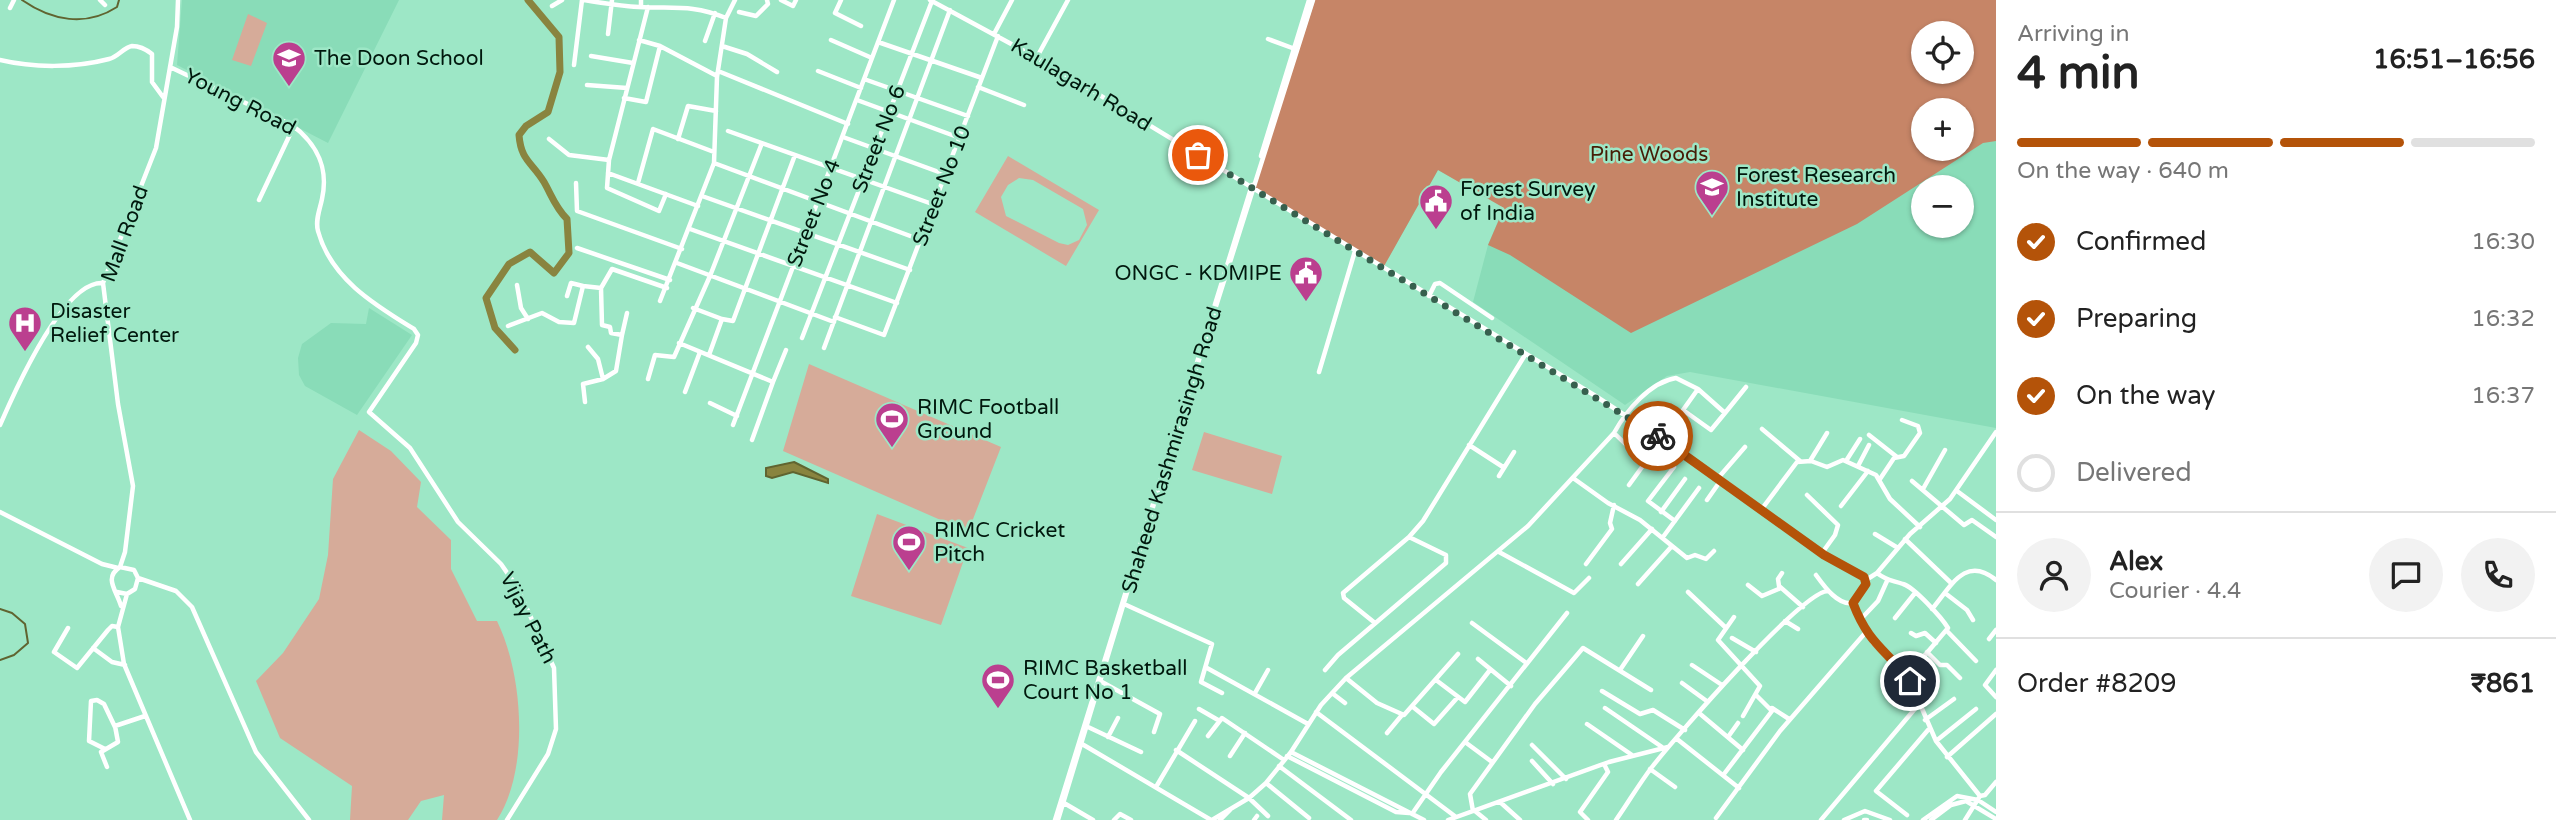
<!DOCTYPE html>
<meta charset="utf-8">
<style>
body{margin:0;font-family:"Varela Round",sans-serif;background:#f2f2f2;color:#222;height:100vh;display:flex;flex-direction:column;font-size:26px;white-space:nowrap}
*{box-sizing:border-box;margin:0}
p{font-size:23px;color:#767676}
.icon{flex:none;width:38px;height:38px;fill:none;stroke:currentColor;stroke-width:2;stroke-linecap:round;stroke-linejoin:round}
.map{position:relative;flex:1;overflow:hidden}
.panel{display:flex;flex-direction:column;background:#fff;width:560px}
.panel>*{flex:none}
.controls{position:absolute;left:1911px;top:21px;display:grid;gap:14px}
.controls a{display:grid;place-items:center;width:63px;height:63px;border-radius:50%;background:#fff;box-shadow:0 2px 5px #0004;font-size:35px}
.pin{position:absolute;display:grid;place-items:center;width:60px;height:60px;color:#fff;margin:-30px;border:4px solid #fff;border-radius:50%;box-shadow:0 2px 7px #0007}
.courier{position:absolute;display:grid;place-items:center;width:70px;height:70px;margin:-35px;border:5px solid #b45309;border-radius:50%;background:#fff;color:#222;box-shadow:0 2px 9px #0007}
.headline em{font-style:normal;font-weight:800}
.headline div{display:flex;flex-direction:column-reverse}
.headline{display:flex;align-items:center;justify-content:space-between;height:119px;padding:0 21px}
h1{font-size:46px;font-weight:800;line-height:52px}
.bar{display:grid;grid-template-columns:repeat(4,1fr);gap:10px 7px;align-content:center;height:84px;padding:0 21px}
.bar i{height:9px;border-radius:5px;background:#e0e0e0}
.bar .on{background:#b45309}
.bar p{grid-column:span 4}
.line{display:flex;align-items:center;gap:18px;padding:0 21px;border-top:2px solid #e0e0e0}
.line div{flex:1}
.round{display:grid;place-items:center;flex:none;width:74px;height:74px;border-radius:37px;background:#f2f2f2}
ol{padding:0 21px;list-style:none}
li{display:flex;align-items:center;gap:21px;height:77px}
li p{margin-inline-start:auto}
li .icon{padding:7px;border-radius:50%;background:#b45309;color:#fff;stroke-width:4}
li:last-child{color:#767676}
li i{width:38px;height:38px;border:4px solid #e0e0e0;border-radius:50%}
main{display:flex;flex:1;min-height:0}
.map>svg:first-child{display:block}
.built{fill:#89dcb8;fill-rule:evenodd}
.green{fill:#d6ab99;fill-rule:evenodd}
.forest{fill:#c68567;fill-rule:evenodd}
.water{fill:#89843f;stroke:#606430;stroke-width:2}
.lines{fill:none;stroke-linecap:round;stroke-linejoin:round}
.stream{stroke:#606430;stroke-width:2}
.river{stroke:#89843f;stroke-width:7}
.minor{stroke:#fff;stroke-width:4.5}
.done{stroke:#37604e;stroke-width:7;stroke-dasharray:0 12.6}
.route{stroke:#b45309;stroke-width:9}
.labels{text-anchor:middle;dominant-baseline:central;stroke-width:5;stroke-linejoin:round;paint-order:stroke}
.poi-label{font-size:21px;fill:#00180d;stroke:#9de7c6;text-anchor:start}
.street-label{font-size:21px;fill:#00180d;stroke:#9de7c6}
.park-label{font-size:21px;fill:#461c06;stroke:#9de7c6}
</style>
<main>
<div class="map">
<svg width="1996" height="820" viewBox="0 0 1996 820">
<rect width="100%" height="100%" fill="#9de7c6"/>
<path class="built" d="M182,0h217l-71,143 -151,-78z
M1315,0h681v428l-306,-56 -23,4 -42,29 -152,-103 15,-57 16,-38 -66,-37 -49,87 -88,-205zM1923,33h39v39h-39zM1923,110h39v39h-39zM1923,187h39v39h-39z
M369,308l43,27 -55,80 -52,-29 -6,-11 -1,-17 4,-14 29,-21 35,1z"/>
<path class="green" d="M248,14l19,9 -16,43 -19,-6z
M1008,156l91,54 -33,56 -91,-54zM1019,178l14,2 50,29 4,16 -8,15 -11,5 -9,-2 -53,-27 -5,-19 7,-12z
M809,364l192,83 -33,85 -185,-81z
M359,430l32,21 30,31 -4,25 34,33v29l26,52h20c26,53 33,148 0,199h-55l2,-25 -23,6 -13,19h-58l2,-34 -72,-48 -24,-57 27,-28 36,-54 9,-44 5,-76z
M1204,432l78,24 -10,38 -80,-24z
M877,514l91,34 -27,77 -90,-29z"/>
<path class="forest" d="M1315,0h681v141l-13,2 -126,81 -226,109 -121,-78 -22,-10 16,-37 -66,-38 -55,98 -129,-79zM1923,33h39v39h-39zM1923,110h39v39h-39z"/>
<path class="water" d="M794,462l34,17v4l-35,-11 -21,6 -6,-2v-8z"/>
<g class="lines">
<path class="stream" d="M22,0c30,21 64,27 95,7l2,-7
M0,609l12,4 13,11 3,19 -14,12 -14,5"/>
<path class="river" d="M515,350l-20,-22 -9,-30 23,-34 21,-12 24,21 15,-20 -2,-34c-12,-12 -15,-23 -23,-37 -12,-20 -23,-21 -25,-47l7,-9 22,-14 12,-40 -1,-35 -31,-37"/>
<path class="minor" d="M100,0l5,5
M584,0c18,3 36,6 55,7 35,2 52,-3 87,11
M641,0v7
M781,0l12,6 3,-6
M841,0l-6,13 26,13
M930,0l120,65 544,330 125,82 105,78 42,25
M552,6l10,-6
M648,7l-39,153 -2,28 52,23 7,-17
M10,8l4,-8
M739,12l17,4 12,-12 -1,-4
M608,34l4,-34
M994,34l18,-34
M1268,39l27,10
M639,40l21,6 57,30
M831,40l41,18
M705,41l10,-28
M878,42l104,36
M722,46l25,8 30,18
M591,56l42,7
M1037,57l31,-57
M0,60c33,8 75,8 109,-1 9,-2 15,-12 23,-13 8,0 15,4 20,8v28l11,15
M574,65l8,-65
M170,67l122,58c25,19 37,42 30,74 -2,10 -7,21 -4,32 13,48 57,74 96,98l4,6 -2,8 -47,69 41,36 48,74 43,42 16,23 37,81 2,61 -8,25 -41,66
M718,71l130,53
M818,71l43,17
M864,79l104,37
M587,85l40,3
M978,87l46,18
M624,98l22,4 14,-56
M857,100l103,38
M728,131l207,74
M843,137l104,38
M549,139l20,16 40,5
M678,139l10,-33 28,5
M1261,156l48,-156
M714,163l207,77
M608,173l90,33
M576,183l1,28 105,38
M638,183l15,-54 61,23
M702,196l208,74
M259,200l35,-74
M690,229l207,74
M577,248l93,32
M677,263l157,59
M517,285l4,23 7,11
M601,288l1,37 8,2 1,6 11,2 5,-22
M567,296l4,-13 12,3
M1429,296l6,-12 5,-1 52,35
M660,301l54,-138 3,-86 9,-59 9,-18
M693,308l29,11
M835,317l49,18 114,-299
M508,326l34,-13 17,9 15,1 9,-37 18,2 11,-19 55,19
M802,338l130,-337
M679,343l94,39 13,-32
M588,347l10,12 5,20
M824,348l126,-338
M709,355l13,-36 11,2 62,-166
M1319,372l36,-121
M648,379l7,-24 19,2 36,-81 52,-133
M1698,389l-15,21 28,20 14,-17
M685,392l15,-40
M585,402l-2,-18 20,-5 13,-8 6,-36
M710,403l27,13
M0,425c14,-32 63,-145 103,-142
M733,425l161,-425
M1762,429l38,32
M1614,433l31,30 -16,22
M1869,435l28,22
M752,440l21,-58
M1469,445l34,22
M1810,461l17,-28
M1846,461l14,-22
M1858,466l11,-21
M1674,467l-26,34 27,20
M1499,476l15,-24
M1719,477l26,-30
M1573,478l35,25 32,17 47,38 8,-3 11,4 8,-8
M1880,479l14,-21 10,-2 16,-23 -2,-7 -16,-6
M1912,481l52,44 8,-5 24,17
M1923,489l22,-39
M1957,491l39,29
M1807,495l31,30 -3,10 -13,18
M1707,500l14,-20
M1841,506l27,-35
M1761,510l36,-48 14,-1 16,6 16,-7 33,15 14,24 30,28
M0,512l102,52 16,4
M1661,512l24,-33
M1875,534l23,14
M1663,537l36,-49
M1905,539l45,43
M1499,552l75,41 15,-15
M1586,564l26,-35 -2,-6 4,-18
M1621,564l31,-35
M120,567l5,-15 8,-66 -15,-82 -15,-121 53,-135 21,-121 1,-27
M1782,573l-4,6 1,7 24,21
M1877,573c10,8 15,7 26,11 11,3 39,34 45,44l-22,26 -22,18
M1816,575c8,11 22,31 37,28l13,-23 11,-7 33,-39 40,-35 46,-67
M138,578l38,13 16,16 64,145 53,68
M1638,584l34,-38
M1748,585l14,11 19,-8
M117,592l10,2 8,-5 3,-11 -4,-8 -14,-3c-17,11 -3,24 1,39
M1688,592l37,35
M1945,593l22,17 6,10
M127,594l-9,33 6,37 66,156
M1853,603l20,40 37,38 26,60 44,55 -15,24
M1124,604l88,40 -11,38 21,11
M1932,609c18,-21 33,-55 64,-29
M1734,617l-16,23 42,46 -17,30
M1895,618l20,-25
M1860,620l18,-19 9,-20
M1785,621l13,8
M1375,623l-31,-25 -1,-5 66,-56 14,-16 102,-166
M1472,623l53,39
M68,628l-14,24 23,16 31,-38 4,-4 6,1
M1947,631l29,30
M1911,633l5,3 9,-3 11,10
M1732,638l24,14
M1989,639l7,-9
M93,648l19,14 13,3
M1927,652l13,13h7l13,13
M1478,659l33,27
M1692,665l30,20
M1207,668l101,56
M1325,670l13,-15 108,-92v-8l-37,-18
M1620,670l23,-34
M1996,670l-11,15 11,12
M1346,678l31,25 27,12 54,-61
M1436,680l29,22 25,-32
M1102,682l58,32 -6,18
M1682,683l26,19
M1602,691l38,23 13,-4 32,20
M1255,693l13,-23
M1332,693l13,10
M1413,707l21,17 23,-26
M1605,708l57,39
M1772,708l17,11
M1199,709l19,11
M1316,712l140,105
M1699,713l44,37
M1925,720l29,-21
M1587,724l45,31
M1088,727l53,25
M1387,733l15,-18
M1208,736l14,-18 62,42
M1108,737l10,-19
M1728,737l10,-14
M1677,739l62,49
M1936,741l40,-32
M1465,742l27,20
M1082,744l129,76
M1532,745l34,34
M105,749l-16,-8 2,-40 6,-1 7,4 11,23
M1176,750l73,48 19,18
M1291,752l133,68
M1230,756l15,-23
M1287,756l109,56 13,1
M1947,757l49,-43
M1532,761l21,23
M1279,766l72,54
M107,767l-6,-15 17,-10 -3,-16 30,-10
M1650,769l25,18
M1724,774l48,-63 -15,-15
M1266,783l43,35
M1156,787l39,-66
M1980,796l5,-1 11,-13
M1500,802l20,18
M1064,803l29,17
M1473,811l-3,-17 65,-90 48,-56 68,42
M1475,811l11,9
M1412,814l29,-42 126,-159
M1907,815l-31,-24 52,-61
M1716,818l64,-87 86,-99
M1055,820l197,-635
M1058,820l109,-359 146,-461
M1114,820l6,-6 11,6
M1212,820l37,-22 17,-15 25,-31 30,-47 25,-27 182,-152 86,-93c12,-22 36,-51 62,-55l22,11 27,24 21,-26
M1220,820l10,-10
M1254,820l3,-4
M1448,820l161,-58 59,-15
M1588,820l-8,-8 28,-40 -4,-8
M1616,820c12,-17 23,-36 36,-53 21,-27 150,-176 176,-176
M1821,820l98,-116
M1844,820l21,-9 25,9
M1864,820h3
M1923,820l34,-24 21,4 18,12
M1931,820l20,-15 15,-4 30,18"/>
</g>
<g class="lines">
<path class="done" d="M1198,155l460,281"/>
<path class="route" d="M1658,436l166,119 40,22 2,7 -13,19c16,42 33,46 57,78"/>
</g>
<defs>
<g id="school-pin" transform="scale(1.75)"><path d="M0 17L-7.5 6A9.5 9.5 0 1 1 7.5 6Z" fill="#bb3f8f" stroke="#9de7c6"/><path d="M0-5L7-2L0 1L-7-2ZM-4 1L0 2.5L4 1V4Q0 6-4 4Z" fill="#fff"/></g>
<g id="university-pin" transform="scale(1.75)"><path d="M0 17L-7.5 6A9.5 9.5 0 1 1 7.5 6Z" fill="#bb3f8f" stroke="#9de7c6"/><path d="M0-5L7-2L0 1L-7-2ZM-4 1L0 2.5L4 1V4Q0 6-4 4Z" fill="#fff"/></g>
<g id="civic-pin" transform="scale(1.75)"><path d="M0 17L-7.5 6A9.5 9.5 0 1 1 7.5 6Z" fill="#bb3f8f" stroke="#9de7c6"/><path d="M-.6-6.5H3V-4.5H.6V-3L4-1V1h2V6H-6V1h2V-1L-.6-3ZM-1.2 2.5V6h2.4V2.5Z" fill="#fff"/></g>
<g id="hospital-pin" transform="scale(1.75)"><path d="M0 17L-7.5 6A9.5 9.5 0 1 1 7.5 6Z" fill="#bb3f8f" stroke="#9de7c6"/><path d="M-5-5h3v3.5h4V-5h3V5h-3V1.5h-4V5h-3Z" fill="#fff"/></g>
<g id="stadium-pin" transform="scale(1.75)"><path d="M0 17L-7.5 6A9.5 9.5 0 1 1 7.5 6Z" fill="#bb3f8f" stroke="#9de7c6"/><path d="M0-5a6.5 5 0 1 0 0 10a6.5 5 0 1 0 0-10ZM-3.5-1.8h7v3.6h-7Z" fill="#fff"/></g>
</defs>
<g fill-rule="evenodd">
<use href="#school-pin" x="289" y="58"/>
<use href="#university-pin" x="1712" y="187"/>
<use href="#civic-pin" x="1436" y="201"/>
<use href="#civic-pin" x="1306" y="273"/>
<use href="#hospital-pin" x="25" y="323"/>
<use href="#stadium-pin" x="892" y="419"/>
<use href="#stadium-pin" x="909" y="542"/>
<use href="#stadium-pin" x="998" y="680"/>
</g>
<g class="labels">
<g class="poi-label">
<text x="314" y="58">The Doon School</text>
<text x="1736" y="175">Forest Research<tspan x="1736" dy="24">Institute</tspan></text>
<text x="1460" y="189">Forest Survey<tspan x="1460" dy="24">of India</tspan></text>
<text x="1282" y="273" text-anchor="end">ONGC - KDMIPE</text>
<text x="50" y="311">Disaster<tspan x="50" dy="24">Relief Center</tspan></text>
<text x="917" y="407">RIMC Football<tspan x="917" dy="24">Ground</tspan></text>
<text x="934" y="530">RIMC Cricket<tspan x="934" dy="24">Pitch</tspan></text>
<text x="1023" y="668">RIMC Basketball<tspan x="1023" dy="24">Court No 1</tspan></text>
</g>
<g class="street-label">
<text transform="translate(1081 85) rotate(31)">Kaulagarh Road</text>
<text transform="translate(240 102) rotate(27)">Young Road</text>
<text transform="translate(879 139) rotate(-69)">Street No 6</text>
<text transform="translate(942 186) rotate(-69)">Street No 10</text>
<text transform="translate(814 213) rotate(-69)">Street No 4</text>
<text transform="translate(125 234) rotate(-70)">Mall Road</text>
<text transform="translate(1172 450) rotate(-73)">Shaheed Kashmirasingh Road</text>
<text transform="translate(528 618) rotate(63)">Vijay Path</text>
</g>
<g class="park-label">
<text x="1649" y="154">Pine Woods</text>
</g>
</g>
</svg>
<div class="controls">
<a><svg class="icon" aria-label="locate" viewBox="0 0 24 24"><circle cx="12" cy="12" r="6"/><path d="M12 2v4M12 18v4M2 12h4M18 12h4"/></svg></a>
<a>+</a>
<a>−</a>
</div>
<div class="pin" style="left:1198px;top:155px;background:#ea580c"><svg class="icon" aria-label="bag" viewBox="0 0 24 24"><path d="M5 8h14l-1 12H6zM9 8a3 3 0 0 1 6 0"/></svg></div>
<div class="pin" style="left:1910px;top:681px;background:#1f2937"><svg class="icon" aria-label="home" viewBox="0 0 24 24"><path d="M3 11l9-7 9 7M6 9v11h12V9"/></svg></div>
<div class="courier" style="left:1658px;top:436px"><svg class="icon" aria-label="bike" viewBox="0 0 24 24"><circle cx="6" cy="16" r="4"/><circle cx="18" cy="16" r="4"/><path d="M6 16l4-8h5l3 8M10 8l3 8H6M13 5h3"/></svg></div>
</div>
<section class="panel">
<div class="headline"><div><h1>4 min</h1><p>Arriving in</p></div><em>16:51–16:56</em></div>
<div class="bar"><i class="on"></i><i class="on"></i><i class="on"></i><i></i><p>On the way · 640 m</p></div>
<ol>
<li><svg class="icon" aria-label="check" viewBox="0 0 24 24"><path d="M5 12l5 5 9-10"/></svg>Confirmed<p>16:30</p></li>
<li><svg class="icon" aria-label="check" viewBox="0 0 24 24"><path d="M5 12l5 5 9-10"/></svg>Preparing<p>16:32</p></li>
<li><svg class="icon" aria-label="check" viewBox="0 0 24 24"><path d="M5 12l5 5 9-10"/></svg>On the way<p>16:37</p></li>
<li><i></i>Delivered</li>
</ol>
<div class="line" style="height:126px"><a class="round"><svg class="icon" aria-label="person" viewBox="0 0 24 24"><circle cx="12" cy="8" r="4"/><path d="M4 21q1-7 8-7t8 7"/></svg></a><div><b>Alex</b><p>Courier · 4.4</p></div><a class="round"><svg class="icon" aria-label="chat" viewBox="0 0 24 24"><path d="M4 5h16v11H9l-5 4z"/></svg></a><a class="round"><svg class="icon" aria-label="phone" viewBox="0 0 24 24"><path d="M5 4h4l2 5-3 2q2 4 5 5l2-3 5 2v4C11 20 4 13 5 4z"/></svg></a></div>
<div class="line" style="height:91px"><div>Order #8209</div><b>₹861</b></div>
</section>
</main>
